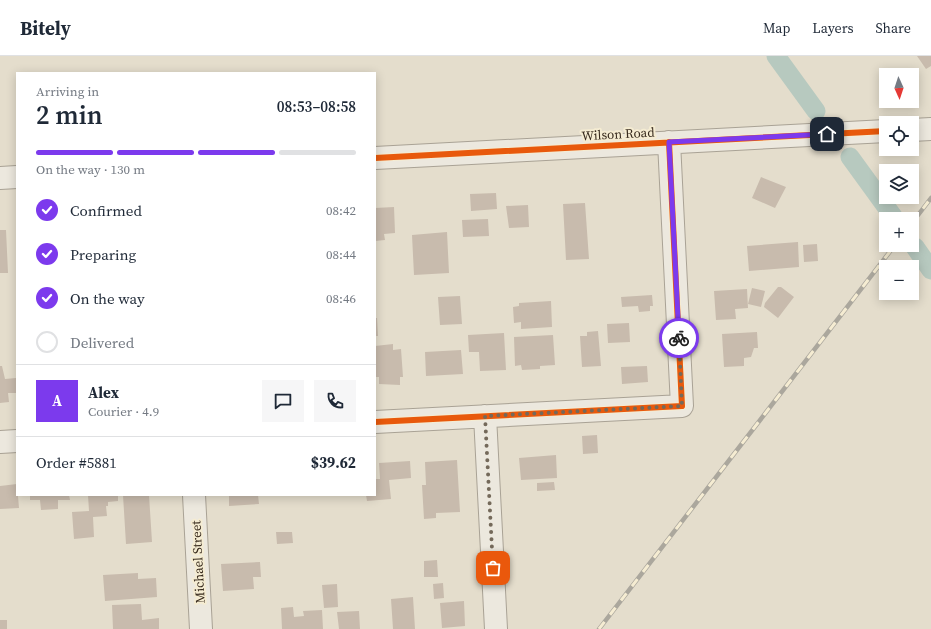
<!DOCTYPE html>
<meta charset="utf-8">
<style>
body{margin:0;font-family:"Source Serif 4",serif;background:#f6f6f7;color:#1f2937;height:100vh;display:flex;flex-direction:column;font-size:15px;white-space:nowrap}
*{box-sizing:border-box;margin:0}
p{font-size:13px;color:#747a83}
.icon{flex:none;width:22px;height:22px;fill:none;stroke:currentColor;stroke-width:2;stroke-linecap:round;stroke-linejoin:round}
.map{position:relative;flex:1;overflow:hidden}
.sheet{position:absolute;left:16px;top:16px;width:360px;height:424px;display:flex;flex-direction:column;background:#fff;border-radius:0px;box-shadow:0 2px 10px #0003}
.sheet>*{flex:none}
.needle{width:26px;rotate:177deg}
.controls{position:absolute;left:879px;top:12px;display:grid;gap:8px}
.controls a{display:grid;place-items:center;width:40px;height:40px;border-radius:0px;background:#fff;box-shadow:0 2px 10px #0003;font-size:20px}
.pin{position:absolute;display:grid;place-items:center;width:34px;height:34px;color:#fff;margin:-17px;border-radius:8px;box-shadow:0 2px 6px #0006}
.courier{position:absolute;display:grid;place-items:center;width:40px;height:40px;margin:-20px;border:3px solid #7c3aed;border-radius:50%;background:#fff;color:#222;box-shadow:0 1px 5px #0007}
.head em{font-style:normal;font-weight:600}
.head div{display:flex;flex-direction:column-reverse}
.head{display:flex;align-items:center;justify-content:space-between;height:68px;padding:0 20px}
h1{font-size:26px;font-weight:600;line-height:30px}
.bar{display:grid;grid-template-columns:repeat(4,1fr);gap:6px 4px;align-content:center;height:48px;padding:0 20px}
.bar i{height:5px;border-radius:3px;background:#e0e1e3}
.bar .active{background:#7c3aed}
.bar p{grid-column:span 4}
.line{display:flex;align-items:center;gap:10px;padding:0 20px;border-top:1px solid #e0e1e3}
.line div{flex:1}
.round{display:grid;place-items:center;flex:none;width:42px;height:42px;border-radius:0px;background:#f6f6f7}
ol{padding:0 20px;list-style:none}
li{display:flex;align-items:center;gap:12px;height:44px}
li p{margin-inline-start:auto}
li .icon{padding:4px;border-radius:50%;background:#7c3aed;color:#fff;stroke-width:4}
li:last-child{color:#747a83}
li i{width:22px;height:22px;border:2px solid #e0e1e3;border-radius:50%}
header{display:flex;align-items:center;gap:24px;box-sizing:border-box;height:56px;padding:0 20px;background:#fff;border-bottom:1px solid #e0e1e3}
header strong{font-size:19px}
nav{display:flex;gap:22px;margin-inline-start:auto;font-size:14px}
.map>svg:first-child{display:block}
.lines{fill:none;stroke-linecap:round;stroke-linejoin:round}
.canal{stroke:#b7c9bf;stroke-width:19}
.building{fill:#c8bbad}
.minor-casing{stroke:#a9a295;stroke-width:24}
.minor{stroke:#ece8de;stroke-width:22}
.rail-casing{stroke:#aba79d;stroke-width:4.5}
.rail{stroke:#f5ecd2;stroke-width:3;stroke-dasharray:9;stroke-linecap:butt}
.cycleway-casing{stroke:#f5ecd2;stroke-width:8}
.cycleway{stroke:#e8590c;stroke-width:6}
.done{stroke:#74695a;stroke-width:4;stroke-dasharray:0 7.2}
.route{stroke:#7c3aed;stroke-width:5}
.labels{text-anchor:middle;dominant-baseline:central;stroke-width:4;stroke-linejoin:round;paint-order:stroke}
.street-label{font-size:13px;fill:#372a1d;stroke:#f5ecd2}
</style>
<header>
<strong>Bitely</strong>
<nav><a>Map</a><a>Layers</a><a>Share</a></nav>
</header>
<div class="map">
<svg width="931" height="573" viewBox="0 0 931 573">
<rect width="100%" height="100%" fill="#e4ddcc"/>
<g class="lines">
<path class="canal" d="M776,0l40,55
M850,101l45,62
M915,191l16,23"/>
</g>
<path class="building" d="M917,0h14v10l-5,3z
M761,121l25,10 -11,21 -23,-10z
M496,137l1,16 -26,2 -1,-17z
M585,147l4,56 -23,1 -3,-56z
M528,149l1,22 -20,1 -3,-22z
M394,151l1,26 -11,1 1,6 -10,1v-33z
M488,163l1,17 -26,1 -1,-17z
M0,174h6l2,43h-8z
M447,176l2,41 -35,2 -2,-40z
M798,186l1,25 -50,4 -2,-25z
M817,188l1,17 -14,1 -1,-17z
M778,231h3l13,10 -16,21 -14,-11 1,-4z
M752,232l13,3 -4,16 -13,-3z
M747,233l1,19 -13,1 1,10 -20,1 -2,-29z
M652,239l1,11h-3v5l-11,1 -1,-6 -16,1 -1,-10z
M460,240l2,28 -22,1 -2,-28z
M551,245l1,26 -31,2v-7l-7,1 -1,-16 6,-1v-3z
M375,262h2l1,18h-3z
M629,267l1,19 -22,1 -1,-19z
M598,275l3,35 -19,1 -2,-31h7v-4z
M757,276l1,16h-4l-3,9 -7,1v8l-20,1 -2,-33z
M504,277l2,37 -26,1 -1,-19h-10l-1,-17z
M553,279l2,30 -15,1v3l-18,1 -1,-5 -6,1 -1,-29z
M393,288v6l8,-1 2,28h-3v8l-21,-1v-7h-4v-31z
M461,294l2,24 -37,2 -1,-24z
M0,310h2l3,13 11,-1 1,10v5h-9l1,9 -9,1z
M647,310l1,16 -26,2 -1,-17z
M597,379l1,18 -15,1 -1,-18z
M556,399l1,23 -36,2 -2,-22z
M457,404l3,52 -24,1v5l-12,1 -2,-34h4l-1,-23z
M410,405l1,17 -22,2 2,19 -24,2 -1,-6h9v-16h5l-1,-16z
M554,426l1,8 -18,1v-8z
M17,428l2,24 -19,1v-23z
M30,439h39l1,5h-12v9l-17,1 -1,-10h-10z
M88,439h30v6l-10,1v4h-2l1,10 -14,1 1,20 -20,2 -2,-27 17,-1z
M123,439h26l3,47 -26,2z
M229,439h29l1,9 -30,2z
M276,476h16l1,11 -16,1z
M437,504l1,17h-14v-16z
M260,506l1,15h-8l1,12 -31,2 -2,-27z
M138,517v6l18,-1 1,19 -52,4 -2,-26z
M443,527l1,15 -10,1 -1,-15z
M337,528l1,23 -14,1 -2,-23z
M413,541l2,32h-22l-2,-30z
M464,545l1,25 -23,2 -2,-25z
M141,548l1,16 17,-2v11h-46l-1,-24z
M293,551l1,10 10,-1 -1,-5 19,-1 1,19h-41l-1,-21z
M359,555l1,18h-21l-2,-17z
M0,564h7v9h-7z"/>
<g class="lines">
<g class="minor-casing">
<path id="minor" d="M912,74l19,-1
M375,102l511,-27
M0,122l17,-1
M485,360l11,213
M375,366l307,-16 -13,-264
M0,386l17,-1
M194,439l7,134"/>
</g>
<use href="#minor" class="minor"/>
<g class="rail-casing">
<path id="rail" d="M912,167l19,-25
M599,573l296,-384"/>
</g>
<use href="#rail" class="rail"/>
<g class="cycleway-casing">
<path id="cycleway" d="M375,102l511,-27
M375,366l307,-16 -13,-264"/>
</g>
<use href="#cycleway" class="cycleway"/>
</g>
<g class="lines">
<path class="done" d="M493,512l-8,-152 197,-10 -3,-68"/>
<path class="route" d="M679,282l-10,-196 158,-8"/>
</g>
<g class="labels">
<g class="street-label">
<text transform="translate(618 78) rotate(-3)">Wilson Road</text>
<text transform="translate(198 506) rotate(-93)">Michael Street</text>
</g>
</g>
</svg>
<div class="controls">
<a><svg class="needle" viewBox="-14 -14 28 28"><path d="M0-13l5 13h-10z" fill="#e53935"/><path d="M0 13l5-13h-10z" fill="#747a83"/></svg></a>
<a><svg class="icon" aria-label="locate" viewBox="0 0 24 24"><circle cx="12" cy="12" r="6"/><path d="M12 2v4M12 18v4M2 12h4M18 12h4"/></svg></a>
<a><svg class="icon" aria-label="layers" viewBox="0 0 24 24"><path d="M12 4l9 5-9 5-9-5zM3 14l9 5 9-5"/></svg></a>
<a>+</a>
<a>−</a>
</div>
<div class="pin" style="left:493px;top:512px;background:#ea580c"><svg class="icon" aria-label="bag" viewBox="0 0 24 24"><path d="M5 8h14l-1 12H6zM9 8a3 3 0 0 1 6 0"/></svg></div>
<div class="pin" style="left:827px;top:78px;background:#1f2937"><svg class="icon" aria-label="home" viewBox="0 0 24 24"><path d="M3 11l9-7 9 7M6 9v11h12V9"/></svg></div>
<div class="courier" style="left:679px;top:282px"><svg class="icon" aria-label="bike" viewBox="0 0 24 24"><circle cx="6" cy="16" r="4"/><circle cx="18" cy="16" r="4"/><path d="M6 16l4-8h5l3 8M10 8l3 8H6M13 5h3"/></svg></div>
<section class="sheet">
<div class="head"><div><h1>2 min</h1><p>Arriving in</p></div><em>08:53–08:58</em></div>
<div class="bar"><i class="active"></i><i class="active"></i><i class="active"></i><i></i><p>On the way · 130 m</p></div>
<ol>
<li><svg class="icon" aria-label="check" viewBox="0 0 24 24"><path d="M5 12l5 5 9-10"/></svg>Confirmed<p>08:42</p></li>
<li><svg class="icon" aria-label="check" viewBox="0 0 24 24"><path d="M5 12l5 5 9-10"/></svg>Preparing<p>08:44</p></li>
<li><svg class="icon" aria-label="check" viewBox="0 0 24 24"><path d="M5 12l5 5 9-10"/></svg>On the way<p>08:46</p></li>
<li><i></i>Delivered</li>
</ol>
<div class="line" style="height:72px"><b class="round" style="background:#7c3aed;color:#fff">A</b><div><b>Alex</b><p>Courier · 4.9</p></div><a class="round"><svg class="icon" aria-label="chat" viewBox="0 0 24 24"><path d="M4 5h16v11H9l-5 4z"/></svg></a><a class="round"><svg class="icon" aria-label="phone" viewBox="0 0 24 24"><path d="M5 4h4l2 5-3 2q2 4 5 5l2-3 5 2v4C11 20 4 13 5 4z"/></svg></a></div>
<div class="line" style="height:52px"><div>Order #5881</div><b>$39.62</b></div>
</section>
</div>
